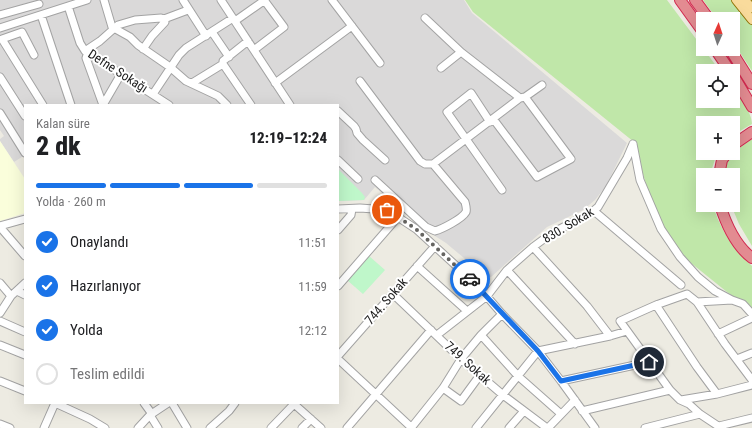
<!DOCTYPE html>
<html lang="tr">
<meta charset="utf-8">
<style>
body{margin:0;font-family:"Roboto Condensed",sans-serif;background:#f2f2f2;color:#202124;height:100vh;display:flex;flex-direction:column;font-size:15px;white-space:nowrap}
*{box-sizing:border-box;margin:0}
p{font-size:13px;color:#757577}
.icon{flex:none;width:22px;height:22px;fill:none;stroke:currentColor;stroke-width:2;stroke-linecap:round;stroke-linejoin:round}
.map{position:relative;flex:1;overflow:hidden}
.panel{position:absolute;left:24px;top:104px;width:315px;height:300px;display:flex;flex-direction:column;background:#fff;border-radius:0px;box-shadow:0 4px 16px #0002}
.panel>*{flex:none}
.needle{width:26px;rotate:3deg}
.controls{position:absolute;left:696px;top:12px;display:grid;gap:8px}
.controls a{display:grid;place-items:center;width:44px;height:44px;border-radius:0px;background:#fff;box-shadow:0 4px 16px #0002;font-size:20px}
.pin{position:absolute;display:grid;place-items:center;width:34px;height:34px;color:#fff;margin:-17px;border:2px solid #fff;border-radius:50%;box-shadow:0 1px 4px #0007}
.courier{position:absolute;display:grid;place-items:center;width:40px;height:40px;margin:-20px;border:3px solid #1a73e8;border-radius:50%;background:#fff;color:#222;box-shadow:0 1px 5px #0007}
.summary em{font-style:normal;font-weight:800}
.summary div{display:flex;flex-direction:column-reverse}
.summary{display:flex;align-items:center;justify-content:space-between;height:68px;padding:0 12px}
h1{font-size:26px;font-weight:800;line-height:30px}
.bar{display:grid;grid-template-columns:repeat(4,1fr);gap:6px 4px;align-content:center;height:48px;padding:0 12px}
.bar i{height:5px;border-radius:3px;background:#e0e0e0}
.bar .current{background:#1a73e8}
.bar p{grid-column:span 4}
ol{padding:0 12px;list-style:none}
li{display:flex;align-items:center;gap:12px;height:44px}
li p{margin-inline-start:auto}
li .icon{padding:4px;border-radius:50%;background:#1a73e8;color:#fff;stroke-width:4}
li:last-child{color:#757577}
li i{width:22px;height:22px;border:2px solid #e0e0e0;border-radius:50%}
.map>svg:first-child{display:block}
.residential{fill:#dad9d9}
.education{fill:#fafedb}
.grass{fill:#c0e7a9}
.park{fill:#bff7ca}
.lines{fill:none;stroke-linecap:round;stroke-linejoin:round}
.minor-casing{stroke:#a3a3a3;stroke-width:9}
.major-casing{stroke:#907205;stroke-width:10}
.highway-casing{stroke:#d2294f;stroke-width:12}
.minor{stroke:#fff;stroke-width:7}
.major{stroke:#f9db9c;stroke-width:8}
.highway{stroke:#e38b91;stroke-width:10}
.done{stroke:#656461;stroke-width:4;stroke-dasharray:0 7.2}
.route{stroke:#1a73e8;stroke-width:5}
.labels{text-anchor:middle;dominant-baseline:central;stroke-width:4;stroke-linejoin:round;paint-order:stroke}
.street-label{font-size:13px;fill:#1c1c1c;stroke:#fff}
</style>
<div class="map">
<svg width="752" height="428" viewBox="0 0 752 428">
<rect width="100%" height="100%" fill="#edebe2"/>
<path class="residential" d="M0,0h464l8,13 155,130 -21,43 -11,14 -12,10 -36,17 -56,50 -4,1 -6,-2 -17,-18 -18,-15 -25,-16 -46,-40 -11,13 -26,1v-96h-313v50l-11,7 -14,-21v-2l4,-3 -4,-6z"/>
<path class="education" d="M0,141l25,38v34l-25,8z"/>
<path class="grass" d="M465,0h202l53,71h-17v30h30v-12c7,8 19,24 19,35l-19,11v-12h-30v30h14l-7,22h-7v30h10c7,25 21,44 39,61v43l-25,-17 -41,-33 -26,-38 -15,-40 -11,-39 -161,-130z
M703,0h28l21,25v46l-19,-29v-23h-16z
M752,139v107l-13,-22 -8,-19h2v-30h-8c2,-22 11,-24 27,-36z"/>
<path class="park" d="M338,169l24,24 3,4 -1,3 -26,1z
M369,256l16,14 -22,24 -16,-14z"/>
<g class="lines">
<g class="minor-casing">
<path id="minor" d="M104,0l8,27 18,10 8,8 32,22 16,14 32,15 9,9
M183,0l23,36
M221,0l69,105
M332,0l48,63
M68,6l12,37 5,8 84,54
M0,15l39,-11
M41,15l30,90
M425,18l36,34 -20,16
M164,19l24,-9
M235,21l30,-21
M0,28l87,-28
M212,32l17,25
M248,41l-25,20v3l28,41
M254,50l30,-23 -20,-27
M85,51l15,-10 18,-16 17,-5 26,-2 3,1 1,3 -13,14 -9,13
M88,52l-2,6 17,47
M461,52l59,46
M34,55l-12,-23 -20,7 41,66
M0,77l25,39
M360,81l60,80 5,3h8l87,-66 5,-1 17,-12
M192,83l31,-19
M275,83l77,-57
M153,94l26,-39 7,-7 47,-30
M103,105l18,-31
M338,111l16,15 2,3 1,4 6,7 22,20
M0,113l25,40
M494,120l43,57 34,-18 -46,-62
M490,122l-19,-29 -24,19 55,78
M633,144l7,36 21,49 19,28 18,20 17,14 17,9
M338,160l20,19
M375,180l51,47 9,4c7,-2 27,-12 31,-19 1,-3 0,-6 -1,-10l-32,-38
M338,209l22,-1 27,2 29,19 61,56 25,29 36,37 23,30 34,47
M594,211l87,74
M0,226l25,-7
M0,227l25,29
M338,230l13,-15 1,-6
M533,247l54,59 23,30 17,-5
M417,266l50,45
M507,270l68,74
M0,283l11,13
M338,286l60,-69
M17,291l8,4
M393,294l68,65 42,36 44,33
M697,302l35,-2 11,4 9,10
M656,305l41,62 20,27
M0,313l11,-17 14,-13
M0,321l25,11
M718,334l34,-16
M437,335l50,-39 20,-26 26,-23 19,-14 40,-21 6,-5 29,-49 6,-14
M481,335l37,41 43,38
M0,345l25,10
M338,356l97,-110
M338,359l74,69
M737,359l15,-6
M0,381l25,10
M561,381l88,-19
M443,388l18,13 19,-26
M681,400l36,-6 35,-9
M55,403l35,16 15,9
M144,403l8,11
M172,403l15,25
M293,403l28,25
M582,411l88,-21
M150,415l8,13
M0,424l10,4
M719,426l33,-8
M44,428l11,-25
M138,428l12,-13 18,-12
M210,428l19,-17 6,-8
M271,428l24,-25
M302,428l9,-9
M347,428l84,-98
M411,428l32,-40 18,-29 20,-24 21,-21
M476,428l62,-77 72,-15
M509,428l15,-17
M548,428l27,-28
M645,428l55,-14
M721,428l-21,-14 -11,-10 -9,-4 -10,-10 -50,-69 36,-16 31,-11 10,8 28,42 27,36"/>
</g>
<g class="major-casing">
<path id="major" d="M736,0l16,20
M745,0l7,8"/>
</g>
<g class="highway-casing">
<path id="highway" d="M680,0l23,32
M695,0l14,19
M715,49l15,22
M730,49l22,35
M733,75l19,32
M733,145l19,-13
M719,175l3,-15 5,-7
M720,205c6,19 16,41 32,53"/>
</g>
<use href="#minor" class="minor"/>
<use href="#major" class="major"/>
<use href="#highway" class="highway"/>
</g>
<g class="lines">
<path class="done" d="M387,210l29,19 54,50"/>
<path class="route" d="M470,279l68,72 23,30 88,-19"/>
</g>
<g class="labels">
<g class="street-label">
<text transform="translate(118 71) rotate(33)">Defne Sokağı</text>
<text transform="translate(568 225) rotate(-31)">830. Sokak</text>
<text transform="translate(386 301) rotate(-49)">744. Sokak</text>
<text transform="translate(468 363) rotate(42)">749. Sokak</text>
</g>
</g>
</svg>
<div class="controls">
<a><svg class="needle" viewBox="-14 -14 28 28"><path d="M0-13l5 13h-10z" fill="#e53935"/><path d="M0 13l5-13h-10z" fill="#757577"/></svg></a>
<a><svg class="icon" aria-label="locate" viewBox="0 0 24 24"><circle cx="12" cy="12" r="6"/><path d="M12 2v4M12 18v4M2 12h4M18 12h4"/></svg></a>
<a>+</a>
<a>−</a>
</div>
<div class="pin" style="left:387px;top:210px;background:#ea580c"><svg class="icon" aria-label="bag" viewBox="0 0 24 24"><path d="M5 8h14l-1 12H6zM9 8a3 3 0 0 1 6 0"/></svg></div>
<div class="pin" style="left:649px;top:362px;background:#1f2937"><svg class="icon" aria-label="home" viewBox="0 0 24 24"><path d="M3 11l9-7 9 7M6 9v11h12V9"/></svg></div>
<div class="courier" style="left:470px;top:279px"><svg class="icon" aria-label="car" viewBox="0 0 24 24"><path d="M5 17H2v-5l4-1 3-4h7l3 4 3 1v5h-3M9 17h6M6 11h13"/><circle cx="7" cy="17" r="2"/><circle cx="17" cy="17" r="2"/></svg></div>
<section class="panel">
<div class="summary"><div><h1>2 dk</h1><p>Kalan süre</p></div><em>12:19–12:24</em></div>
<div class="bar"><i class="current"></i><i class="current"></i><i class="current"></i><i></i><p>Yolda · 260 m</p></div>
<ol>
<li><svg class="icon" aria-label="check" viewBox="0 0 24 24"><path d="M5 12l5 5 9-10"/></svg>Onaylandı<p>11:51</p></li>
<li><svg class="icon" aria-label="check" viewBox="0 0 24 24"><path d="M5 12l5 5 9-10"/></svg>Hazırlanıyor<p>11:59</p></li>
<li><svg class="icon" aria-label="check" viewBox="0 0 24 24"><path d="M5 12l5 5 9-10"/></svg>Yolda<p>12:12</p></li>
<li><i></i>Teslim edildi</li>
</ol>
</section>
</div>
